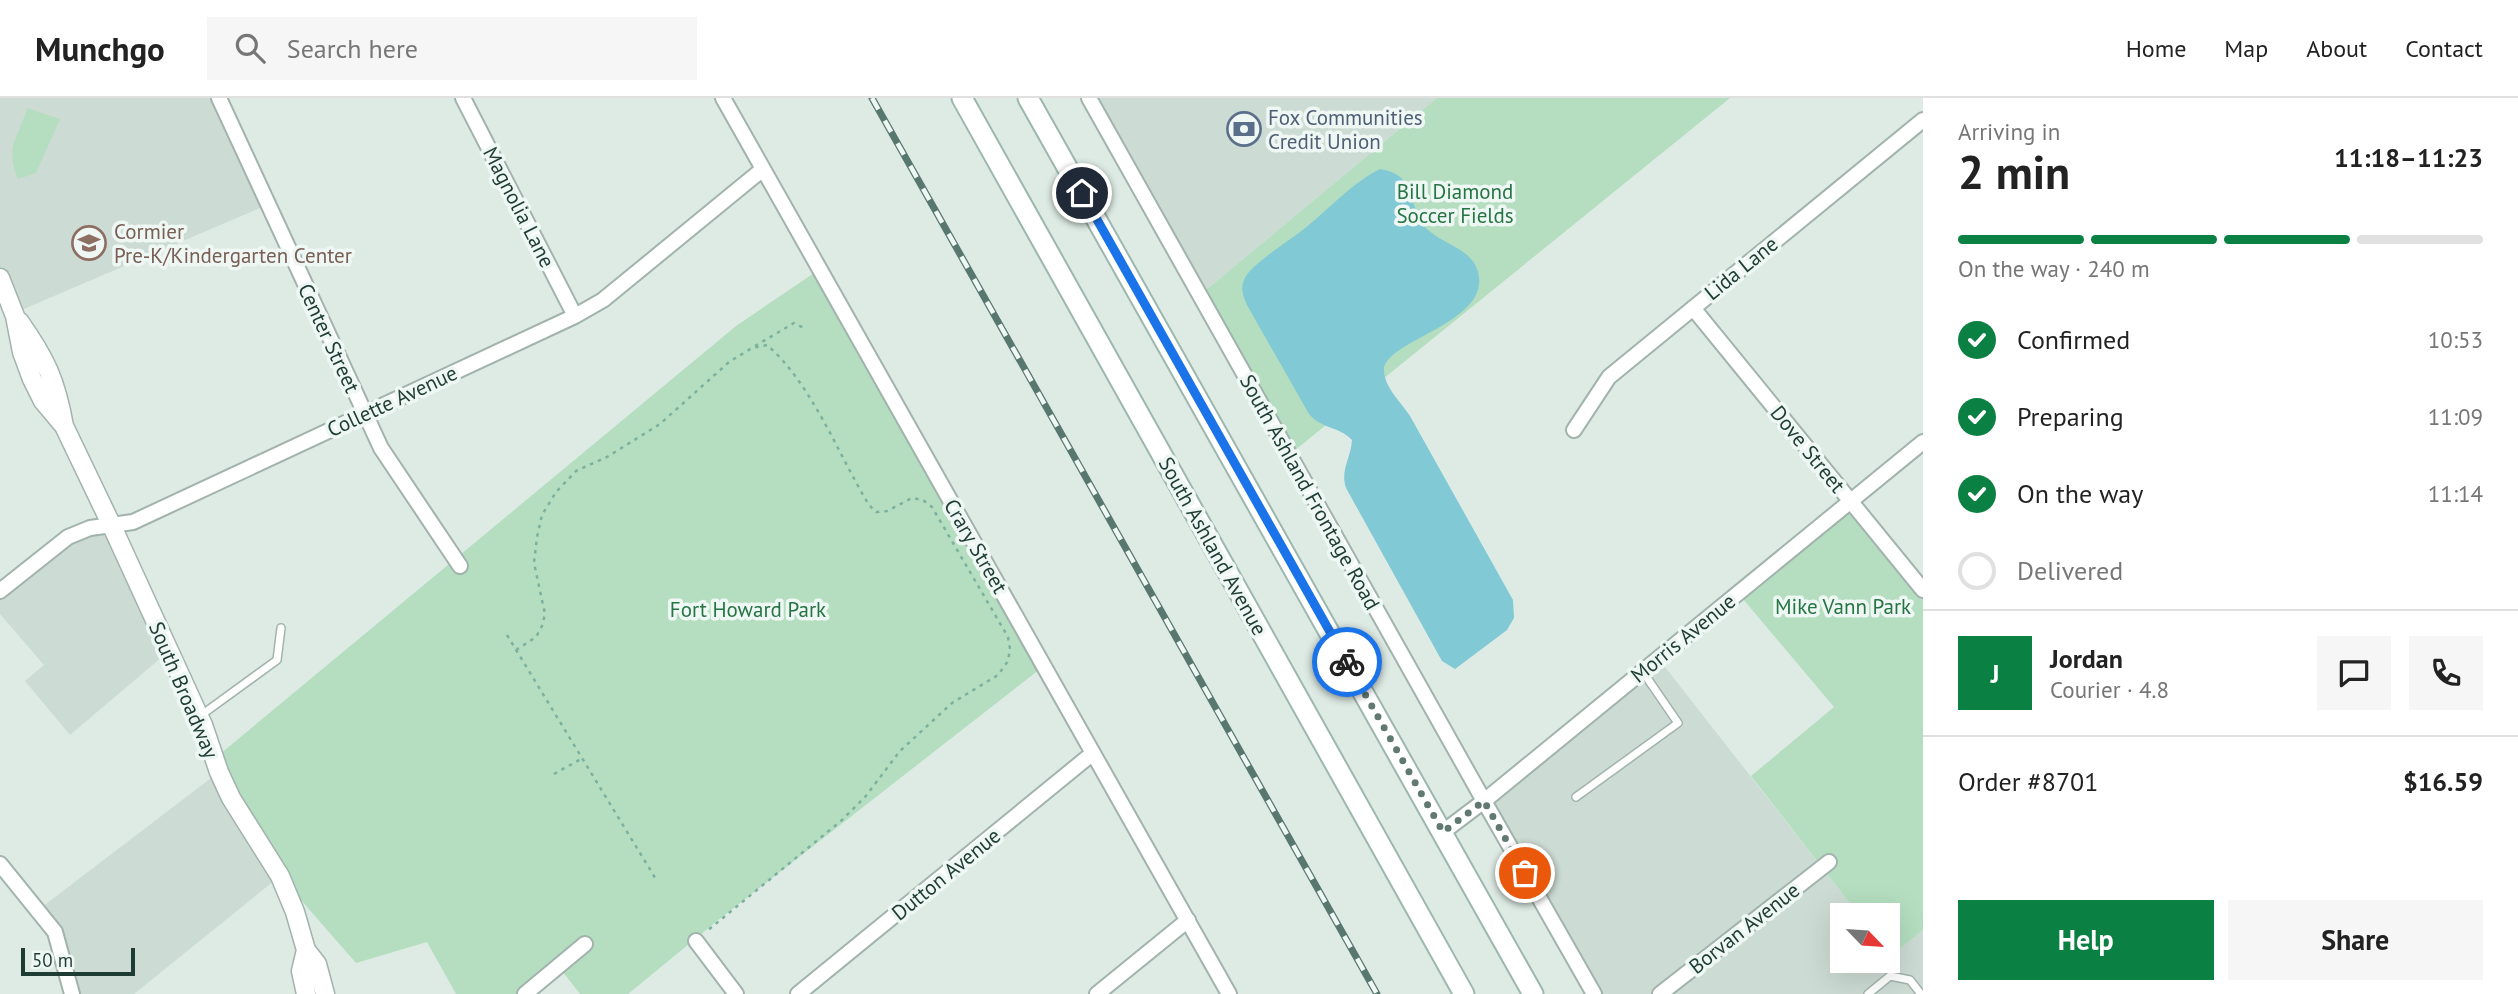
<!DOCTYPE html>
<meta charset="utf-8">
<style>
body{margin:0;font-family:"PT Sans",sans-serif;background:#f6f6f6;color:#222;height:100vh;display:flex;flex-direction:column;font-size:26px;white-space:nowrap}
*{box-sizing:border-box;margin:0}
p{font-size:23px;color:#767676}
.icon{flex:none;width:38px;height:38px;fill:none;stroke:currentColor;stroke-width:2;stroke-linecap:round;stroke-linejoin:round}
.map{position:relative;flex:1;overflow:hidden}
.side{display:flex;flex-direction:column;background:#fff;width:595px}
.side>*{flex:none}
.needle{width:46px;rotate:115deg}
.buttons{position:absolute;left:1830px;top:805px;display:grid;gap:14px}
.buttons a{display:grid;place-items:center;width:70px;height:70px;border-radius:0px;background:#fff;box-shadow:0 7px 28px #0002;font-size:35px}
.scale{position:absolute;left:21px;bottom:18px;width:114px;box-sizing:border-box;padding-left:7px;border:4px solid #1e3c33;border-top:0;font-size:19px;line-height:24px;white-space:nowrap;color:#1e3c33;-webkit-text-stroke:5px #eef7f3;paint-order:stroke}
.pin{position:absolute;display:grid;place-items:center;width:60px;height:60px;color:#fff;margin:-30px;border:4px solid #fff;border-radius:50%;box-shadow:0 2px 7px #0007}
.courier{position:absolute;display:grid;place-items:center;width:70px;height:70px;margin:-35px;border:5px solid #1a73e8;border-radius:50%;background:#fff;color:#222;box-shadow:0 2px 9px #0007}
.headline em{font-style:normal;font-weight:700}
.headline div{display:flex;flex-direction:column-reverse}
.headline{display:flex;align-items:center;justify-content:space-between;height:119px;padding:0 35px}
h1{font-size:46px;font-weight:700;line-height:52px}
.bar{display:grid;grid-template-columns:repeat(4,1fr);gap:10px 7px;align-content:center;height:84px;padding:0 35px}
.bar i{height:9px;border-radius:5px;background:#e0e0e0}
.bar .current{background:#0b8043}
.bar p{grid-column:span 4}
.line{display:flex;align-items:center;gap:18px;padding:0 35px;border-top:2px solid #e0e0e0}
.line div{flex:1}
.round{display:grid;place-items:center;flex:none;width:74px;height:74px;border-radius:0px;background:#f6f6f6}
ol{padding:0 35px;list-style:none}
li{display:flex;align-items:center;gap:21px;height:77px}
li p{margin-inline-start:auto}
li .icon{padding:7px;border-radius:50%;background:#0b8043;color:#fff;stroke-width:4}
li:last-child{color:#767676}
li i{width:38px;height:38px;border:4px solid #e0e0e0;border-radius:50%}
.cta{display:flex;gap:14px;margin-top:auto;padding:14px 35px}
.cta a{flex:1;height:80px;border-radius:0px;background:#0b8043;color:#fff;font-size:28px;font-weight:700;line-height:80px;text-align:center}
.cta a+a{background:#f6f6f6;color:#222}
header{display:flex;align-items:center;gap:42px;box-sizing:border-box;height:98px;padding:0 35px;background:#fff;border-bottom:2px solid #e0e0e0}
header strong{font-size:33px}
nav{display:flex;gap:38px;margin-inline-start:auto;font-size:24px}
.search{width:490px;height:63px;background:#f6f6f6;display:flex;align-items:center;gap:18px;box-sizing:border-box;padding:0 24px;border-radius:0px;color:#767676;font-size:26px}
main{display:flex;flex:1;min-height:0}
.map>svg:first-child{display:block}
.built{fill:#ccdbd4}
.green{fill:#b4debf}
.water{fill:#81c9d5}
.lines{fill:none;stroke-linecap:round;stroke-linejoin:round}
.service-casing{stroke:#a1b3ac;stroke-width:10}
.minor-casing{stroke:#a1b3ac;stroke-width:18}
.tertiary-casing{stroke:#a1b3ac;stroke-width:21}
.secondary-casing{stroke:#9cb7ad;stroke-width:23}
.path{stroke:#7cb1a0;stroke-width:2.5;stroke-dasharray:3.5 5;stroke-linecap:butt}
.service{stroke:#fff;stroke-width:7}
.minor{stroke:#fff;stroke-width:14}
.tertiary{stroke:#fff;stroke-width:18}
.secondary{stroke:#fff;stroke-width:19}
.rail-casing{stroke:#58786f;stroke-width:7}
.rail{stroke:#eef7f3;stroke-width:4.5;stroke-dasharray:13;stroke-linecap:butt}
.done{stroke:#617971;stroke-width:7;stroke-dasharray:0 12.6}
.route{stroke:#1a73e8;stroke-width:9}
.labels{text-anchor:middle;dominant-baseline:central;stroke-width:7;stroke-linejoin:round;paint-order:stroke}
.service-label{font-size:21px;fill:#4e5e75;stroke:#eef7f3;text-anchor:start}
.park-label{font-size:21px;fill:#257544;stroke:#eef7f3}
.street-label{font-size:21px;fill:#1e3c33;stroke:#eef7f3}
.education-label{font-size:21px;fill:#785e54;stroke:#eef7f3;text-anchor:start}
</style>
<header>
<strong>Munchgo</strong>
<div class="search"><svg class="icon" aria-label="search" viewBox="0 0 24 24"><circle cx="10" cy="10" r="6"/><path d="M15 15l6 6"/></svg>Search here</div>
<nav><a>Home</a><a>Map</a><a>About</a><a>Contact</a></nav>
</header>
<main>
<div class="map">
<svg width="1923" height="896" viewBox="0 0 1923 896">
<rect width="100%" height="100%" fill="#deebe5"/>
<path class="built" d="M0,0h219l48,107 -255,109 -12,-32z
M1089,0h348l-237,197z
M111,426l58,127 -99,84 -45,-54 19,-16 -44,-51v-23l55,-45z
M1658,560l201,257h-16v46h45v-8l3,3 32,-26v64h-329l-110,-193z
M219,674l61,104 -146,118h-62l-17,-62 -17,-22z"/>
<path class="green" d="M1437,0h293l-441,357 -89,-160z
M27,10l33,11 -24,54 -18,6c-14,-34 1,-40 9,-71z
M820,171l224,397 -327,255 -89,73h-48l-21,-27 -34,27h-69l-29,-52 -71,21 -76,-87 -66,-117 522,-433z
M1851,403l72,89v340l-32,26 -3,-3v-38h-29l-108,-139 83,-69 -96,-114z"/>
<path class="water" d="M1380,71c36,6 27,31 43,55 14,20 48,22 55,48 14,51 -94,68 -94,98 0,17 17,32 26,46l103,184 1,18 -7,12 -52,39 -13,-8 -96,-173c-6,-18 5,-30 6,-48 -13,-14 -29,-10 -43,-26l-61,-107c-5,-11 -9,-19 -2,-31 9,-14 43,-35 58,-47 25,-20 48,-46 76,-60z"/>
<g class="lines">
<g class="service-casing">
<path id="service" d="M200,618l77,-56 4,-32
M1576,699l102,-74 -35,-51
M1868,896l22,-18 20,4 11,14"/>
</g>
<g class="minor-casing">
<path id="minor" d="M219,0l162,350 79,118
M463,0l112,218
M723,0l506,896
M1089,0l395,703 110,193
M1693,210l230,282
M1574,332l35,-53 314,-257
M0,493l68,-54 22,-9 43,-6 442,-206 28,-16 160,-131
M1443,734l41,-31 439,-359
M0,766l55,68 17,62
M696,843l40,53
M525,896l60,-50
M798,896l295,-241
M1097,896l91,-74
M1660,896l169,-132"/>
</g>
<g class="tertiary-casing">
<path id="tertiary" d="M0,180l15,38 7,36 10,27 11,22 21,25 47,98 92,201 16,47 12,26 49,78 15,36 11,38 11,14 8,30
M19,223c27,38 37,60 45,105
M306,896l-5,-23 5,-21"/>
</g>
<g class="secondary-casing">
<path id="secondary" d="M962,0l502,896
M1028,0l505,896"/>
</g>
<path class="path" d="M755,248l39,-23 10,5
M507,537l150,246
M516,552l20,-13 6,-11 3,-12 -11,-51 3,-26 5,-22 14,-23 20,-21 31,-14 53,-33 69,-62 23,-14 15,-3c45,39 71,109 102,160l7,7 11,-1 25,-13 11,2 9,7 76,130 2,12 -2,12 -10,14 -46,28 -52,48 -35,46 -23,23 -135,111
M554,676l27,-15"/>
<use href="#service" class="service"/>
<use href="#minor" class="minor"/>
<use href="#tertiary" class="tertiary"/>
<use href="#secondary" class="secondary"/>
<g class="rail-casing">
<path id="rail" d="M872,0l505,896"/>
</g>
<use href="#rail" class="rail"/>
</g>
<g class="lines">
<path class="done" d="M1347,564l96,170 41,-31 41,72"/>
<path class="route" d="M1082,95l265,469"/>
</g>
<defs>
<g id="bank-ring" transform="scale(1.75)"><circle r="9.5" fill="#eef7f3" stroke="#5c6f8a" stroke-width="1.5"/><path d="M-6-4H6V4H-6ZM0-2.3a2.3 2.3 0 1 0 0 4.6a2.3 2.3 0 1 0 0-4.6Z" fill="#5c6f8a"/></g>
<g id="school-ring" transform="scale(1.75)"><circle r="9.5" fill="#eef7f3" stroke="#8d6e63" stroke-width="1.5"/><path d="M0-5L7-2L0 1L-7-2ZM-4 1L0 2.5L4 1V4Q0 6-4 4Z" fill="#8d6e63"/></g>
</defs>
<g fill-rule="evenodd">
<use href="#bank-ring" x="1244" y="31"/>
<use href="#school-ring" x="89" y="145"/>
</g>
<g class="labels">
<g class="service-label">
<text x="1268" y="19">Fox Communities<tspan x="1268" dy="24">Credit Union</tspan></text>
</g>
<g class="park-label">
<text x="1455" y="93">Bill Diamond<tspan x="1455" dy="24">Soccer Fields</tspan></text>
<text x="1843" y="508">Mike Vann Park</text>
<text x="748" y="511">Fort Howard Park</text>
</g>
<g class="street-label">
<text transform="translate(519 109) rotate(63)">Magnolia Lane</text>
<text transform="translate(1741 170) rotate(-39)">Lida Lane</text>
<text transform="translate(329 240) rotate(65)">Center Street</text>
<text transform="translate(392 303) rotate(-25)">Collette Avenue</text>
<text transform="translate(1808 351) rotate(51)">Dove Street</text>
<text transform="translate(1310 394) rotate(61)">South Ashland Frontage Road</text>
<text transform="translate(976 448) rotate(60)">Crary Street</text>
<text transform="translate(1213 448) rotate(61)">South Ashland Avenue</text>
<text transform="translate(1683 540) rotate(-39)">Morris Avenue</text>
<text transform="translate(184 592) rotate(67)">South Broadway</text>
<text transform="translate(946 776) rotate(-39)">Dutton Avenue</text>
<text transform="translate(1744 830) rotate(-38)">Borvan Avenue</text>
</g>
<g class="education-label">
<text x="114" y="133">Cormier<tspan x="114" dy="24">Pre-K/Kindergarten Center</tspan></text>
</g>
</g>
</svg>
<div class="buttons">
<a><svg class="needle" viewBox="-14 -14 28 28"><path d="M0-13l5 13h-10z" fill="#e53935"/><path d="M0 13l5-13h-10z" fill="#767676"/></svg></a>
</div>
<div class="scale">50 m</div>
<div class="pin" style="left:1525px;top:775px;background:#ea580c"><svg class="icon" aria-label="bag" viewBox="0 0 24 24"><path d="M5 8h14l-1 12H6zM9 8a3 3 0 0 1 6 0"/></svg></div>
<div class="pin" style="left:1082px;top:95px;background:#1f2937"><svg class="icon" aria-label="home" viewBox="0 0 24 24"><path d="M3 11l9-7 9 7M6 9v11h12V9"/></svg></div>
<div class="courier" style="left:1347px;top:564px"><svg class="icon" aria-label="bike" viewBox="0 0 24 24"><circle cx="6" cy="16" r="4"/><circle cx="18" cy="16" r="4"/><path d="M6 16l4-8h5l3 8M10 8l3 8H6M13 5h3"/></svg></div>
</div>
<section class="side">
<div class="headline"><div><h1>2 min</h1><p>Arriving in</p></div><em>11:18–11:23</em></div>
<div class="bar"><i class="current"></i><i class="current"></i><i class="current"></i><i></i><p>On the way · 240 m</p></div>
<ol>
<li><svg class="icon" aria-label="check" viewBox="0 0 24 24"><path d="M5 12l5 5 9-10"/></svg>Confirmed<p>10:53</p></li>
<li><svg class="icon" aria-label="check" viewBox="0 0 24 24"><path d="M5 12l5 5 9-10"/></svg>Preparing<p>11:09</p></li>
<li><svg class="icon" aria-label="check" viewBox="0 0 24 24"><path d="M5 12l5 5 9-10"/></svg>On the way<p>11:14</p></li>
<li><i></i>Delivered</li>
</ol>
<div class="line" style="height:126px"><b class="round" style="background:#0b8043;color:#fff">J</b><div><b>Jordan</b><p>Courier · 4.8</p></div><a class="round"><svg class="icon" aria-label="chat" viewBox="0 0 24 24"><path d="M4 5h16v11H9l-5 4z"/></svg></a><a class="round"><svg class="icon" aria-label="phone" viewBox="0 0 24 24"><path d="M5 4h4l2 5-3 2q2 4 5 5l2-3 5 2v4C11 20 4 13 5 4z"/></svg></a></div>
<div class="line" style="height:91px"><div>Order #8701</div><b>$16.59</b></div>
<div class="cta"><a>Help</a><a>Share</a></div>
</section>
</main>
